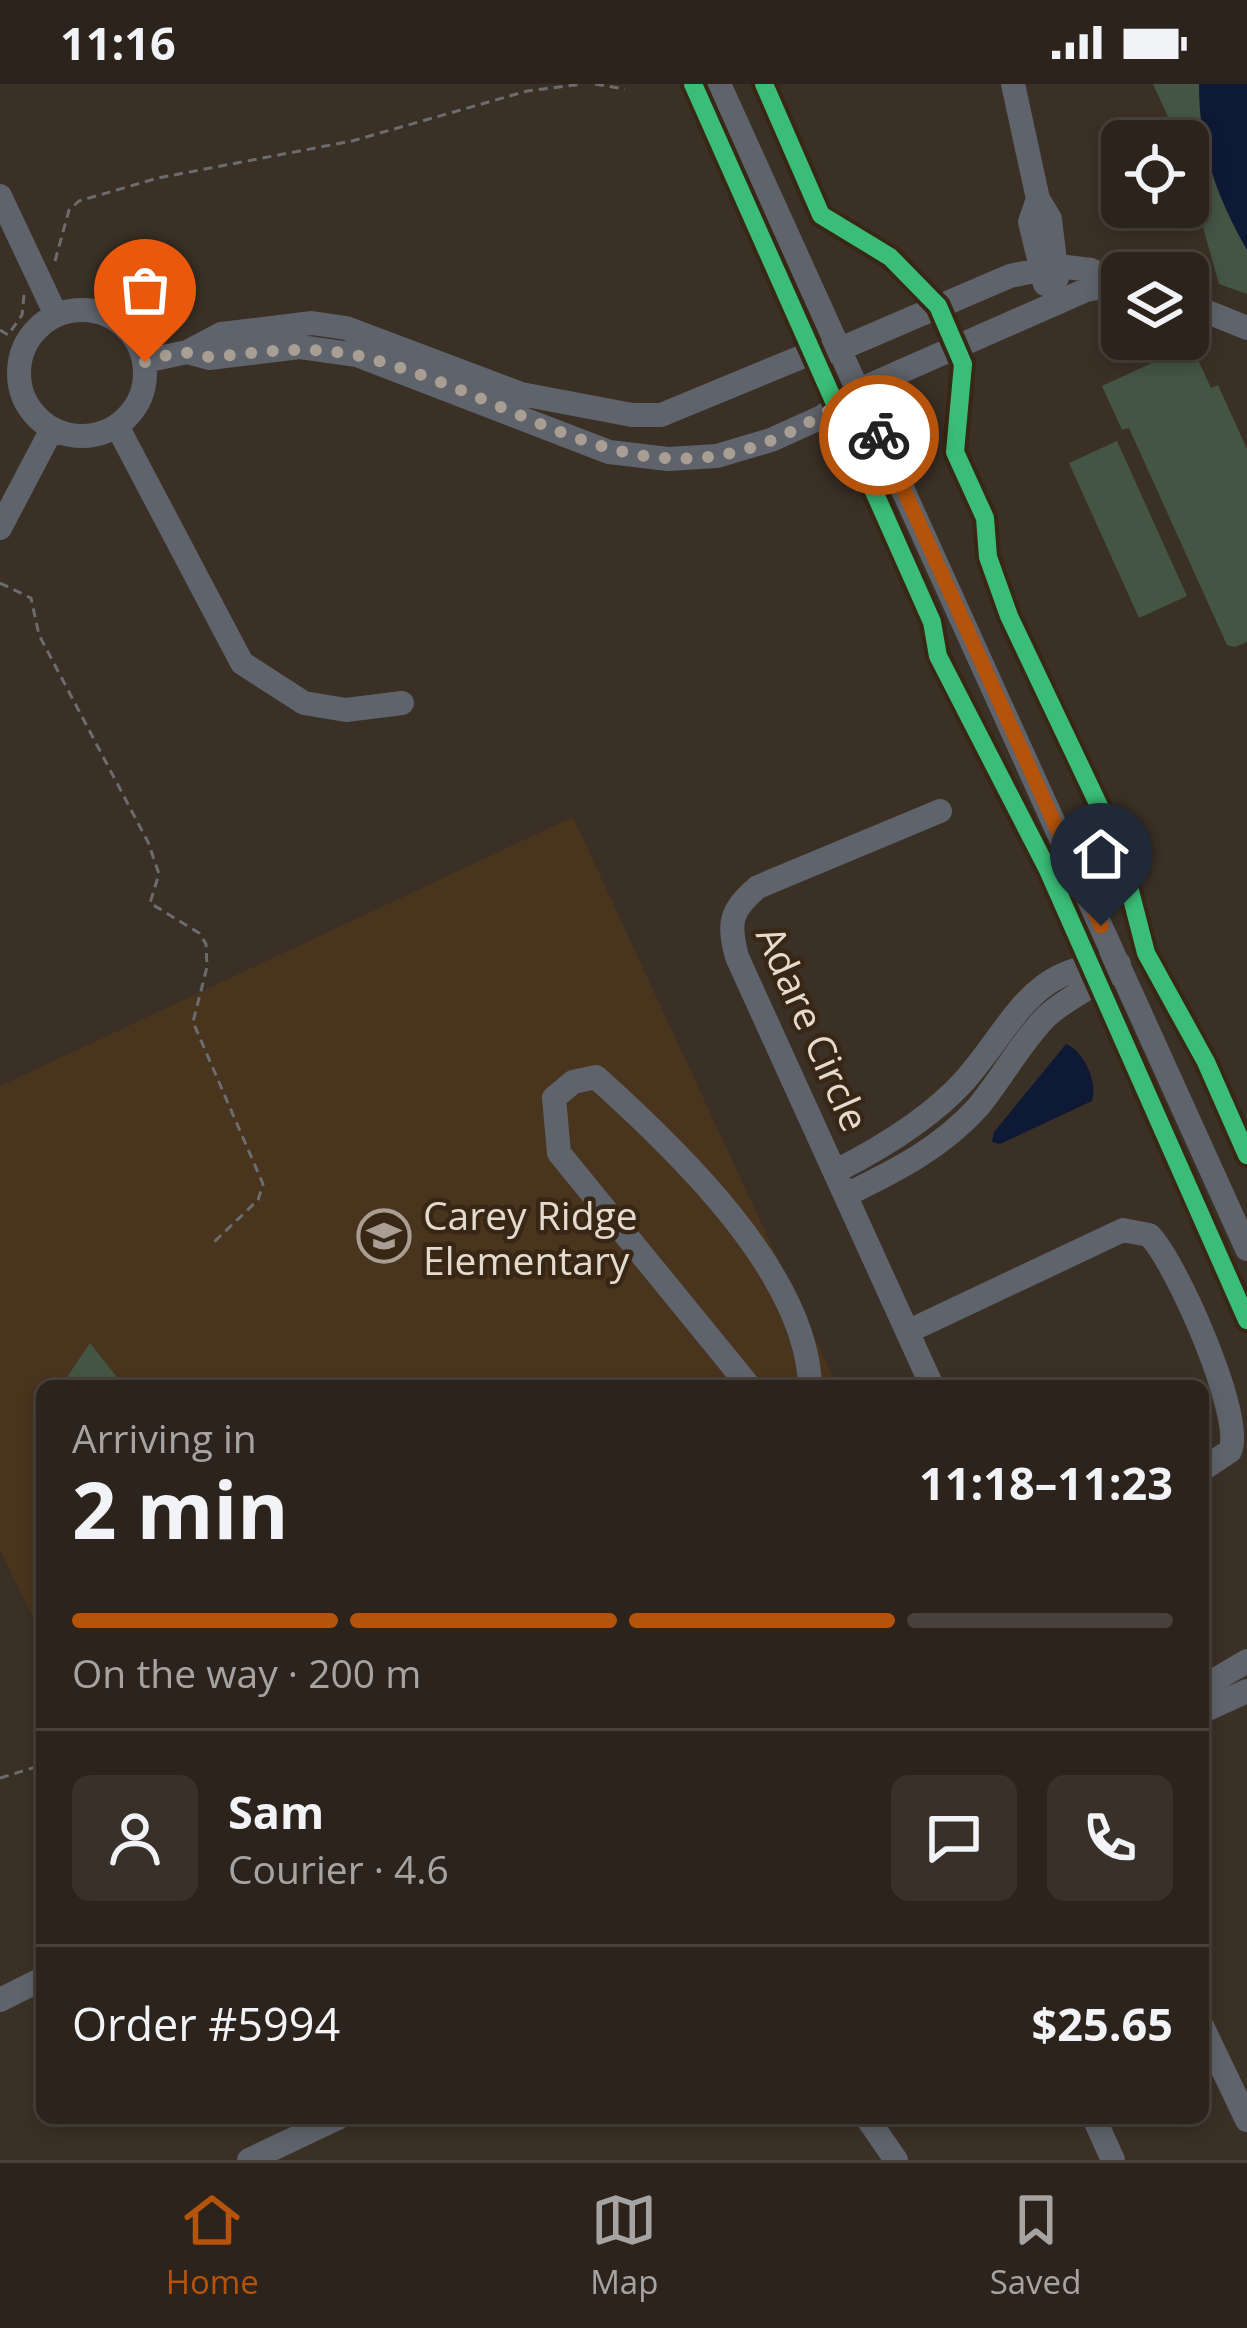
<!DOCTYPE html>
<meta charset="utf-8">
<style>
body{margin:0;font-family:"Open Sans",sans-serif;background:#383029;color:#f1f3f6;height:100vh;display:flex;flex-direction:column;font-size:45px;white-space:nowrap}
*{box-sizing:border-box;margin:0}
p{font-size:39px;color:#a6a4a3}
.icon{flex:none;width:66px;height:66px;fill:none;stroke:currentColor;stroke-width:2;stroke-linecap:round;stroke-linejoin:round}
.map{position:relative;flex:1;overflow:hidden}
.sheet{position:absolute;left:36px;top:1296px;width:1173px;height:744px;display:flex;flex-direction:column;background:#2c241c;border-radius:18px;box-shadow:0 6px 18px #0003,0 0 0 3px #48413b}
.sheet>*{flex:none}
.buttons{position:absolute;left:1101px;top:36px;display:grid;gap:24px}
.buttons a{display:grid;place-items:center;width:108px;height:108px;border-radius:18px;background:#2c241c;box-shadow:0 6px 18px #0003,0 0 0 3px #48413b;font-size:60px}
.pin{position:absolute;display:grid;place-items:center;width:102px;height:102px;color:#fff;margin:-123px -51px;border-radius:50% 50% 50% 0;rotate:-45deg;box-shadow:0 0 12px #0007}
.pin .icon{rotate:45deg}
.courier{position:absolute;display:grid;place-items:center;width:120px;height:120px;margin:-60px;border:9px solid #b45309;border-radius:50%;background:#fff;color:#222;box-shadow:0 3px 15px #0007}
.headline em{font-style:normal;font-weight:700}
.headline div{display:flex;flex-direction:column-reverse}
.headline{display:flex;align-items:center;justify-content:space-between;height:204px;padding:0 36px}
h1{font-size:78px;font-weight:700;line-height:90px}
.bar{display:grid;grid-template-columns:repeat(4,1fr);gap:18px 12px;align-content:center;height:144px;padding:0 36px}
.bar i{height:15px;border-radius:9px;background:#48413b}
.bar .current{background:#b45309}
.bar p{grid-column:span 4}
.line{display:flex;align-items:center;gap:30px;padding:0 36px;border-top:3px solid #48413b}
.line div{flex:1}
.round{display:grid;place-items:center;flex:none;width:126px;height:126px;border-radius:18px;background:#383029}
.status{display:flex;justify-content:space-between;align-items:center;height:84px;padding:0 60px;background:#2c241c;direction:ltr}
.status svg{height:33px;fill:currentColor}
.dock{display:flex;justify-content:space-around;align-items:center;height:168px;border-top:3px solid #48413b;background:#2c241c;font-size:33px;color:#a6a4a3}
.dock a{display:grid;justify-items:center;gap:6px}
.dock .current{color:#b45309}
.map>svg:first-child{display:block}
.built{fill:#49341d}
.green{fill:#445543}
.water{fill:#0e1a35}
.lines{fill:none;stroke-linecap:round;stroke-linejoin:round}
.path{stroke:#6c6c6e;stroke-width:3;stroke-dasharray:9 6;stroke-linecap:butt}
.minor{stroke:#5f636b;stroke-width:24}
.cycleway-casing{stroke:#372714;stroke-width:26}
.cycleway{stroke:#3abd76;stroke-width:18}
.done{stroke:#a99e93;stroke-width:12;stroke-dasharray:0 21.6}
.route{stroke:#b45309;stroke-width:15}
.labels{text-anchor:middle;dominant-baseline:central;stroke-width:9;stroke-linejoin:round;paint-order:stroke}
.street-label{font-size:39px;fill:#e5dace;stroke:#372714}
.poi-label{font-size:39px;fill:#e5dace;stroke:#372714;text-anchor:start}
</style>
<div class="status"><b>11:16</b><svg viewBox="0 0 49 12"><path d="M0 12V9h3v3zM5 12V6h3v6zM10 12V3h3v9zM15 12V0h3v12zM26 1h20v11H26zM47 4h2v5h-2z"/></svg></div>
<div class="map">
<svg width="1247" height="2076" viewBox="0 0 1247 2076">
<rect width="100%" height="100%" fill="#3a3026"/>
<path class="built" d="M573,733l264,569h-795v250l-42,-86v-464z"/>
<path class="green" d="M1153,0h94v210l-28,-10 -31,-110v-33h-9z
M1191,261l20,43 7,-3 29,64v193l-12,5 -8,-2 -98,-217 -7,2 -20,-44z
M1117,357l70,155 -48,22 -70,-155z
M90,1259l34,43h-63z"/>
<path class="water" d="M1199,0h48v166c-31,-55 -48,-102 -48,-166z
M1066,960c18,7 32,38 26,57l-92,43 -8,-2 2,-10z"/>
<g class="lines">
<path class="path" d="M595,0l30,5
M55,177l14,-51 10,-9 79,-23 194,-37 175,-50 56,-7
M0,246l8,5 14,-20 2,-20
M0,499l31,15 8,37 109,207 11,32 -9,29 49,30 7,11 1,23 -14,55 70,162 -5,16 -45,43
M0,1694l42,-13"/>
<path class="minor" d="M719,0l528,1165
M1013,0l25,115 12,20 7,59
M0,112l56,119
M1038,115l-8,23 15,62
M1188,220l59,24
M19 289a63 63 0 1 1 126 0a63 63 0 1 1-126 0Z
M187,268l22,6 91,-11 57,8 252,97 59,7 49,-3 54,-16 51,-23 37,-27 227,-100 36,-6
M145,277l42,-9 34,-18 91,-11 34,5 175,66 111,21h29l143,-59 36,-7 170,-73 48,-10 33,4 31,13
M117,342l125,237 62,40 42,7 56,-7
M0,444l52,-99
M838,1086c45,-23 93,-52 127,-90 50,-57 66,-117 154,-116
M848,1110c49,-24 93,-46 130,-87 24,-29 41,-62 67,-89 22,-22 51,-30 74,-54
M909,1247l214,-101 26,5c27,26 96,183 81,216l-27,18
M749,1302l-190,-233 -5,-55 19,-16 23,-5c79,71 211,196 214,309
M932,1302l-195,-429c-9,-34 -7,-47 21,-70l182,-76
M1203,1603l44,-26
M1203,1627l44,-20
M0,1916l42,-21
M1203,1944l44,92
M867,2034l29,42
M1094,2034l19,42
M249,2076l89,-42"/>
<g class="cycleway-casing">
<path id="cycleway" d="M693,0l239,538 6,34 110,214 199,450
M764,0l57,131 69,42 48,49 25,58 -8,88 30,66 3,39 21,59 110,232 27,105 60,109 41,93"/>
</g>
<use href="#cycleway" class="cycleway"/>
</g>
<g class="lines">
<path class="done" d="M145,278c13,-4 31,-11 44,-9 10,1 17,5 27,4 58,-7 106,-13 163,4 188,56 285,172 480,29l20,45"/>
<path class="route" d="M879,351l222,491"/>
</g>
<defs>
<g id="school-ring" transform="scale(2.7)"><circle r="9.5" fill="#372714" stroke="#a99e93" stroke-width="1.5"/><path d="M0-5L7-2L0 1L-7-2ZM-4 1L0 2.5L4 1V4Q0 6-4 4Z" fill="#a99e93"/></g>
</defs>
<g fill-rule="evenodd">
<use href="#school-ring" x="384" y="1152"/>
</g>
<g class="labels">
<g class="street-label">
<text transform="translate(814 944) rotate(66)">Adare Circle</text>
</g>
<g class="poi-label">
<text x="423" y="1130">Carey Ridge<tspan x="423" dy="45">Elementary</tspan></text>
</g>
</g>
</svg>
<div class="buttons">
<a><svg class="icon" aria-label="locate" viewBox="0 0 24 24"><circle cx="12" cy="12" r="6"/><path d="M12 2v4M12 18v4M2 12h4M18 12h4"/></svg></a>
<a><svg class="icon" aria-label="layers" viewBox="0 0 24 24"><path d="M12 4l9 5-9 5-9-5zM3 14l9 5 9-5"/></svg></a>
</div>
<div class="pin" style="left:145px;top:278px;background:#ea580c"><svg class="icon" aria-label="bag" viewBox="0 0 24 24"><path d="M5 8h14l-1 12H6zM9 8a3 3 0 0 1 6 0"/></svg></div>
<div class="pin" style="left:1101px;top:842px;background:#1f2937"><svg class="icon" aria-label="home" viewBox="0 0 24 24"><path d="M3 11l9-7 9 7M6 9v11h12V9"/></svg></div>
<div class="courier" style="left:879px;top:351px"><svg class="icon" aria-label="bike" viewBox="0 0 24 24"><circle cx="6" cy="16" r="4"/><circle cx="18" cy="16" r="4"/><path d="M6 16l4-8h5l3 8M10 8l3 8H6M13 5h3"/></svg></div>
<section class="sheet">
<div class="headline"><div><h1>2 min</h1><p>Arriving in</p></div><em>11:18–11:23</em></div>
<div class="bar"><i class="current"></i><i class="current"></i><i class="current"></i><i></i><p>On the way · 200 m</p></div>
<div class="line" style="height:216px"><a class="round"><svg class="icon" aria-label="person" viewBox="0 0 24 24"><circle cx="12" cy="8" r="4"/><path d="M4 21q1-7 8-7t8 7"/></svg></a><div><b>Sam</b><p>Courier · 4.6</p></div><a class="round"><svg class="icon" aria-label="chat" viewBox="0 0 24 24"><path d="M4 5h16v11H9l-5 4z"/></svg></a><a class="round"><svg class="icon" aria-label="phone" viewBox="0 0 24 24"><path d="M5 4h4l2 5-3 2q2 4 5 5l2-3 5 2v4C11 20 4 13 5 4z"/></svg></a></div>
<div class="line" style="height:156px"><div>Order #5994</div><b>$25.65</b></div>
</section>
</div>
<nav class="dock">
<a class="current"><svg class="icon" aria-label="home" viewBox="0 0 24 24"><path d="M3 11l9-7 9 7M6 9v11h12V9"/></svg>Home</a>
<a><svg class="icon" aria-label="map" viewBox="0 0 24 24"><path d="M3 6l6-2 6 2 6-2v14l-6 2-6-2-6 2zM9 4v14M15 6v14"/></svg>Map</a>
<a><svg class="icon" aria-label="saved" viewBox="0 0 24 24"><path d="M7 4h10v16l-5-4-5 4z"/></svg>Saved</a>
</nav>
